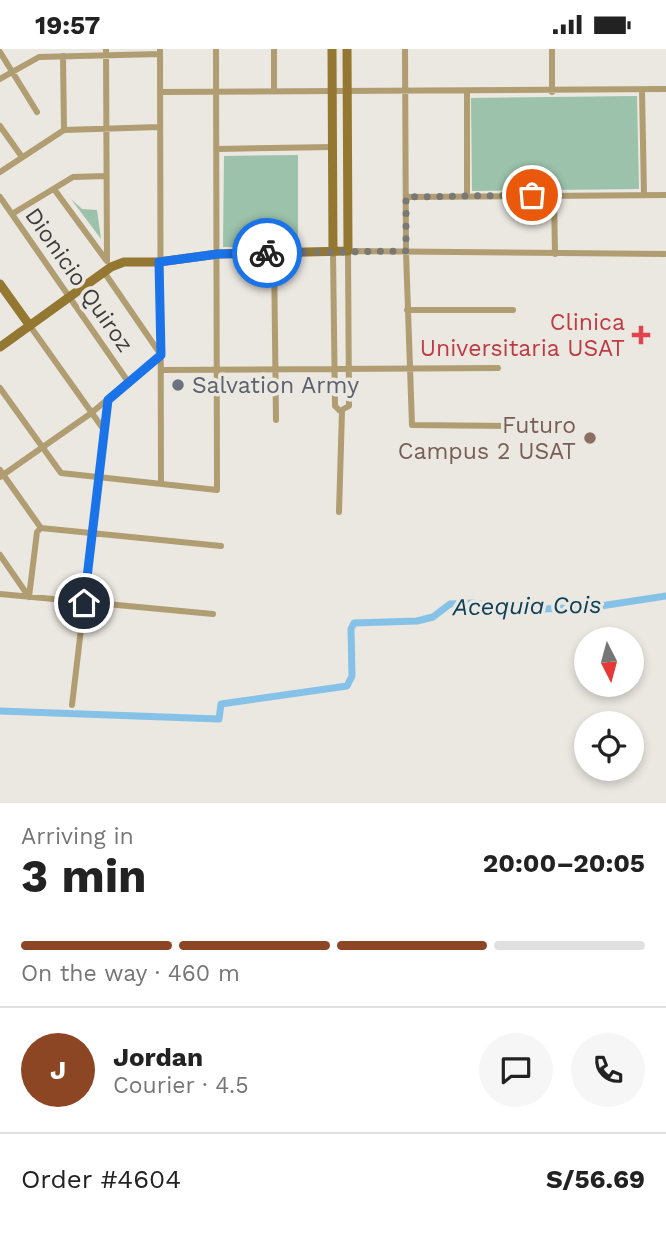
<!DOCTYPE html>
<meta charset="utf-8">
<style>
body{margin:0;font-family:"Work Sans",sans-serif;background:#f6f6f6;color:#222;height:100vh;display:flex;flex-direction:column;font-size:26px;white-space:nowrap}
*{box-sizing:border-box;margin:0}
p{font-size:23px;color:#767676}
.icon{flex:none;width:38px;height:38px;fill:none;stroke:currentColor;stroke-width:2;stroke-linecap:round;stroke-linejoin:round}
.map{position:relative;height:754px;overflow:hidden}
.side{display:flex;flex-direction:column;background:#fff;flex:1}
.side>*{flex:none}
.needle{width:46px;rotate:174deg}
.fabs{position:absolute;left:574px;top:578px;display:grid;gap:14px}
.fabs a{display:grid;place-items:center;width:70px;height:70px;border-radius:50%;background:#fff;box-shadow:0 4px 10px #0003;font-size:35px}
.pin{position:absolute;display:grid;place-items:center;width:60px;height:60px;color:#fff;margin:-30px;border:4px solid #fff;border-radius:50%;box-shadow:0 2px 7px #0007}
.courier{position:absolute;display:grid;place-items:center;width:70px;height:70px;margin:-35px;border:5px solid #1a73e8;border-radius:50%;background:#fff;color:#222;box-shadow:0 2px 9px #0007}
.head em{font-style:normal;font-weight:700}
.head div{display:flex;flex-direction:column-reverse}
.head{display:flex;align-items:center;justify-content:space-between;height:119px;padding:0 21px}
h1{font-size:46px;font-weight:700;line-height:52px}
.bar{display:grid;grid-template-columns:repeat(4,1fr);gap:10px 7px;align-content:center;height:84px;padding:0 21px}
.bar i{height:9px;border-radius:5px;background:#e0e0e0}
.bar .on{background:#8d4624}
.bar p{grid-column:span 4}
.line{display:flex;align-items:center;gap:18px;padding:0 21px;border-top:2px solid #e0e0e0}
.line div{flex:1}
.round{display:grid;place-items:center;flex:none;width:74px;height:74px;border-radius:37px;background:#f6f6f6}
.status{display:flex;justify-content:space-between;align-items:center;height:49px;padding:0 35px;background:#fff;direction:ltr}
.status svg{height:19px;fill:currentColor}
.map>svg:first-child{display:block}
.green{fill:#9cc2ab}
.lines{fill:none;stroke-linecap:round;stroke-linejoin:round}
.canal{stroke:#86c2e7;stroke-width:7}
.street{stroke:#b09d71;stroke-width:6}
.secondary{stroke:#947831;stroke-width:9}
.done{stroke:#7a7874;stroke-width:7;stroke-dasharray:0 12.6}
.route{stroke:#1a73e8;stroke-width:9}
.health-dot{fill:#e0444e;stroke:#ebe7e1;stroke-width:2.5}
.worship-dot{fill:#6b7280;stroke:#ebe7e1;stroke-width:2.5}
.education-dot{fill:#8d6e63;stroke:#ebe7e1;stroke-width:2.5}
.labels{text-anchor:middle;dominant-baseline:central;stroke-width:7;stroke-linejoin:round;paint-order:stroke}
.street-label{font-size:23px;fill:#3d3c3a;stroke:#ebe7e1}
.health-label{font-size:23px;fill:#be3a42;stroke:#ebe7e1;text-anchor:end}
.worship-label{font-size:23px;fill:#5b616d;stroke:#ebe7e1;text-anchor:start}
.education-label{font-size:23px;fill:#785e54;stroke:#ebe7e1;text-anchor:end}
.water-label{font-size:24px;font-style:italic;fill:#0e4059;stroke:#ebe7e1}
</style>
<div class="status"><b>19:57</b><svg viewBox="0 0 49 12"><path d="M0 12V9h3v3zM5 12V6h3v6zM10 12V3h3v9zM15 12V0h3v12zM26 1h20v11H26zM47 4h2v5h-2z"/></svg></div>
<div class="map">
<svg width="666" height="754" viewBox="0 0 666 754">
<rect width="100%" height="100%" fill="#ebe7e1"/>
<path class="green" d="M637,47l2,93 -167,2 -1,-93z
M298,106v91l-75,1 1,-91z
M71,150l11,10 15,1 4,29z"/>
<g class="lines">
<path class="canal" d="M0,662l219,8 2,-15 126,-18 5,-10 -1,-47 3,-6 63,-2 16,-4 17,-13 24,-1 44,7 76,-3 72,-11"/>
<path class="street" d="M106,0l1,212
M160,0l1,435
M274,0v40
M405,0l1,203 6,173 98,1
M0,3l37,60
M63,7l1,74
M0,30l39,-22 121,-3
M642,41l2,105
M160,43l506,-3
M467,43v104
M552,43v-43
M0,77l22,31
M218,100l115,-2
M0,123l64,-42 95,-3
M54,140l52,71
M554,146l1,59
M0,148l129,186
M406,148l260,-2
M12,165l61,-37 33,-1
M333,203l2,154 5,5 9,-5 -1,-155 318,3
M274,204l2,167
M407,261h106
M30,277l74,104
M161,321l337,-2
M0,339l61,85 156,17 -1,-441
M0,421l41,58 180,18
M0,428l90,-63 71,-59 -57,-83
M339,463l3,-101
M0,506l29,42
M0,545l213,20
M29,548l8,-65 4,-4
M72,656l36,-305"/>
<path class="secondary" d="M332,0l1,203
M0,235l30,42
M0,298l111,-80 13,-5h35l58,-8 131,-3 -1,-202"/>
</g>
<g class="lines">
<path class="done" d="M267,204l139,-2v-54l126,-2"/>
<path class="route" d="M84,554l24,-203 53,-45 -2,-93 59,-8 49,-1"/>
</g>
<path class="health-dot" d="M637.5 275.5h7v7h7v7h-7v7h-7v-7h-7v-7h7z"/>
<circle class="worship-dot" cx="178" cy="336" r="7"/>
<circle class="education-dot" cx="590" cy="389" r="7"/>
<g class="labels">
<g class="street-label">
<text transform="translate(79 231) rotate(55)">Dionicio Quiroz</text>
</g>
<g class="health-label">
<text x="625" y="273">Clinica<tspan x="625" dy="26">Universitaria USAT</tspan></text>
</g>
<g class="worship-label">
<text x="192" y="336">Salvation Army</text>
</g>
<g class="education-label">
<text x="576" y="376">Futuro<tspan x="576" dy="26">Campus 2 USAT</tspan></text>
</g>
<g class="water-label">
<text transform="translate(527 557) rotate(-1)">Acequia Cois</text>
</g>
</g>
</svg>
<div class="fabs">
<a><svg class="needle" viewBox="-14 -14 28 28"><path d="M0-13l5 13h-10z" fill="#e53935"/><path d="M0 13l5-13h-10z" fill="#767676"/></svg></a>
<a><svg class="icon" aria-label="locate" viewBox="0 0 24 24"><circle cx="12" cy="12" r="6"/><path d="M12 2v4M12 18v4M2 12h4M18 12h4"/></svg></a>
</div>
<div class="pin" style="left:532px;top:146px;background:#ea580c"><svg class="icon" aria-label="bag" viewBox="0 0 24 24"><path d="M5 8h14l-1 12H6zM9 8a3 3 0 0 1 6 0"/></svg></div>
<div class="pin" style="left:84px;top:554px;background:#1f2937"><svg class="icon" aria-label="home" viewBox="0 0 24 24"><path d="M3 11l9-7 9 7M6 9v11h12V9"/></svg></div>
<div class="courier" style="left:267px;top:204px"><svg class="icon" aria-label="bike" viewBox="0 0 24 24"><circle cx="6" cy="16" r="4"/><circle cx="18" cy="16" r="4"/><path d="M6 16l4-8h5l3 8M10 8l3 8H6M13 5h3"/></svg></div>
</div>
<section class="side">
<div class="head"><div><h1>3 min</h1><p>Arriving in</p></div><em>20:00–20:05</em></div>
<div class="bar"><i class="on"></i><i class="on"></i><i class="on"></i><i></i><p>On the way · 460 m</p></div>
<div class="line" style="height:126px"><b class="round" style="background:#8d4624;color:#fff">J</b><div><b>Jordan</b><p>Courier · 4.5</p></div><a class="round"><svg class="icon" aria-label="chat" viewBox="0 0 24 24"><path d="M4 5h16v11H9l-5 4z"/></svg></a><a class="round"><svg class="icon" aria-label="phone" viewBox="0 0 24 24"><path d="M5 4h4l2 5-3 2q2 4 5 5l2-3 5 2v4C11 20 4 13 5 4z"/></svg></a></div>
<div class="line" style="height:91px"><div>Order #4604</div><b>S/56.69</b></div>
</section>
